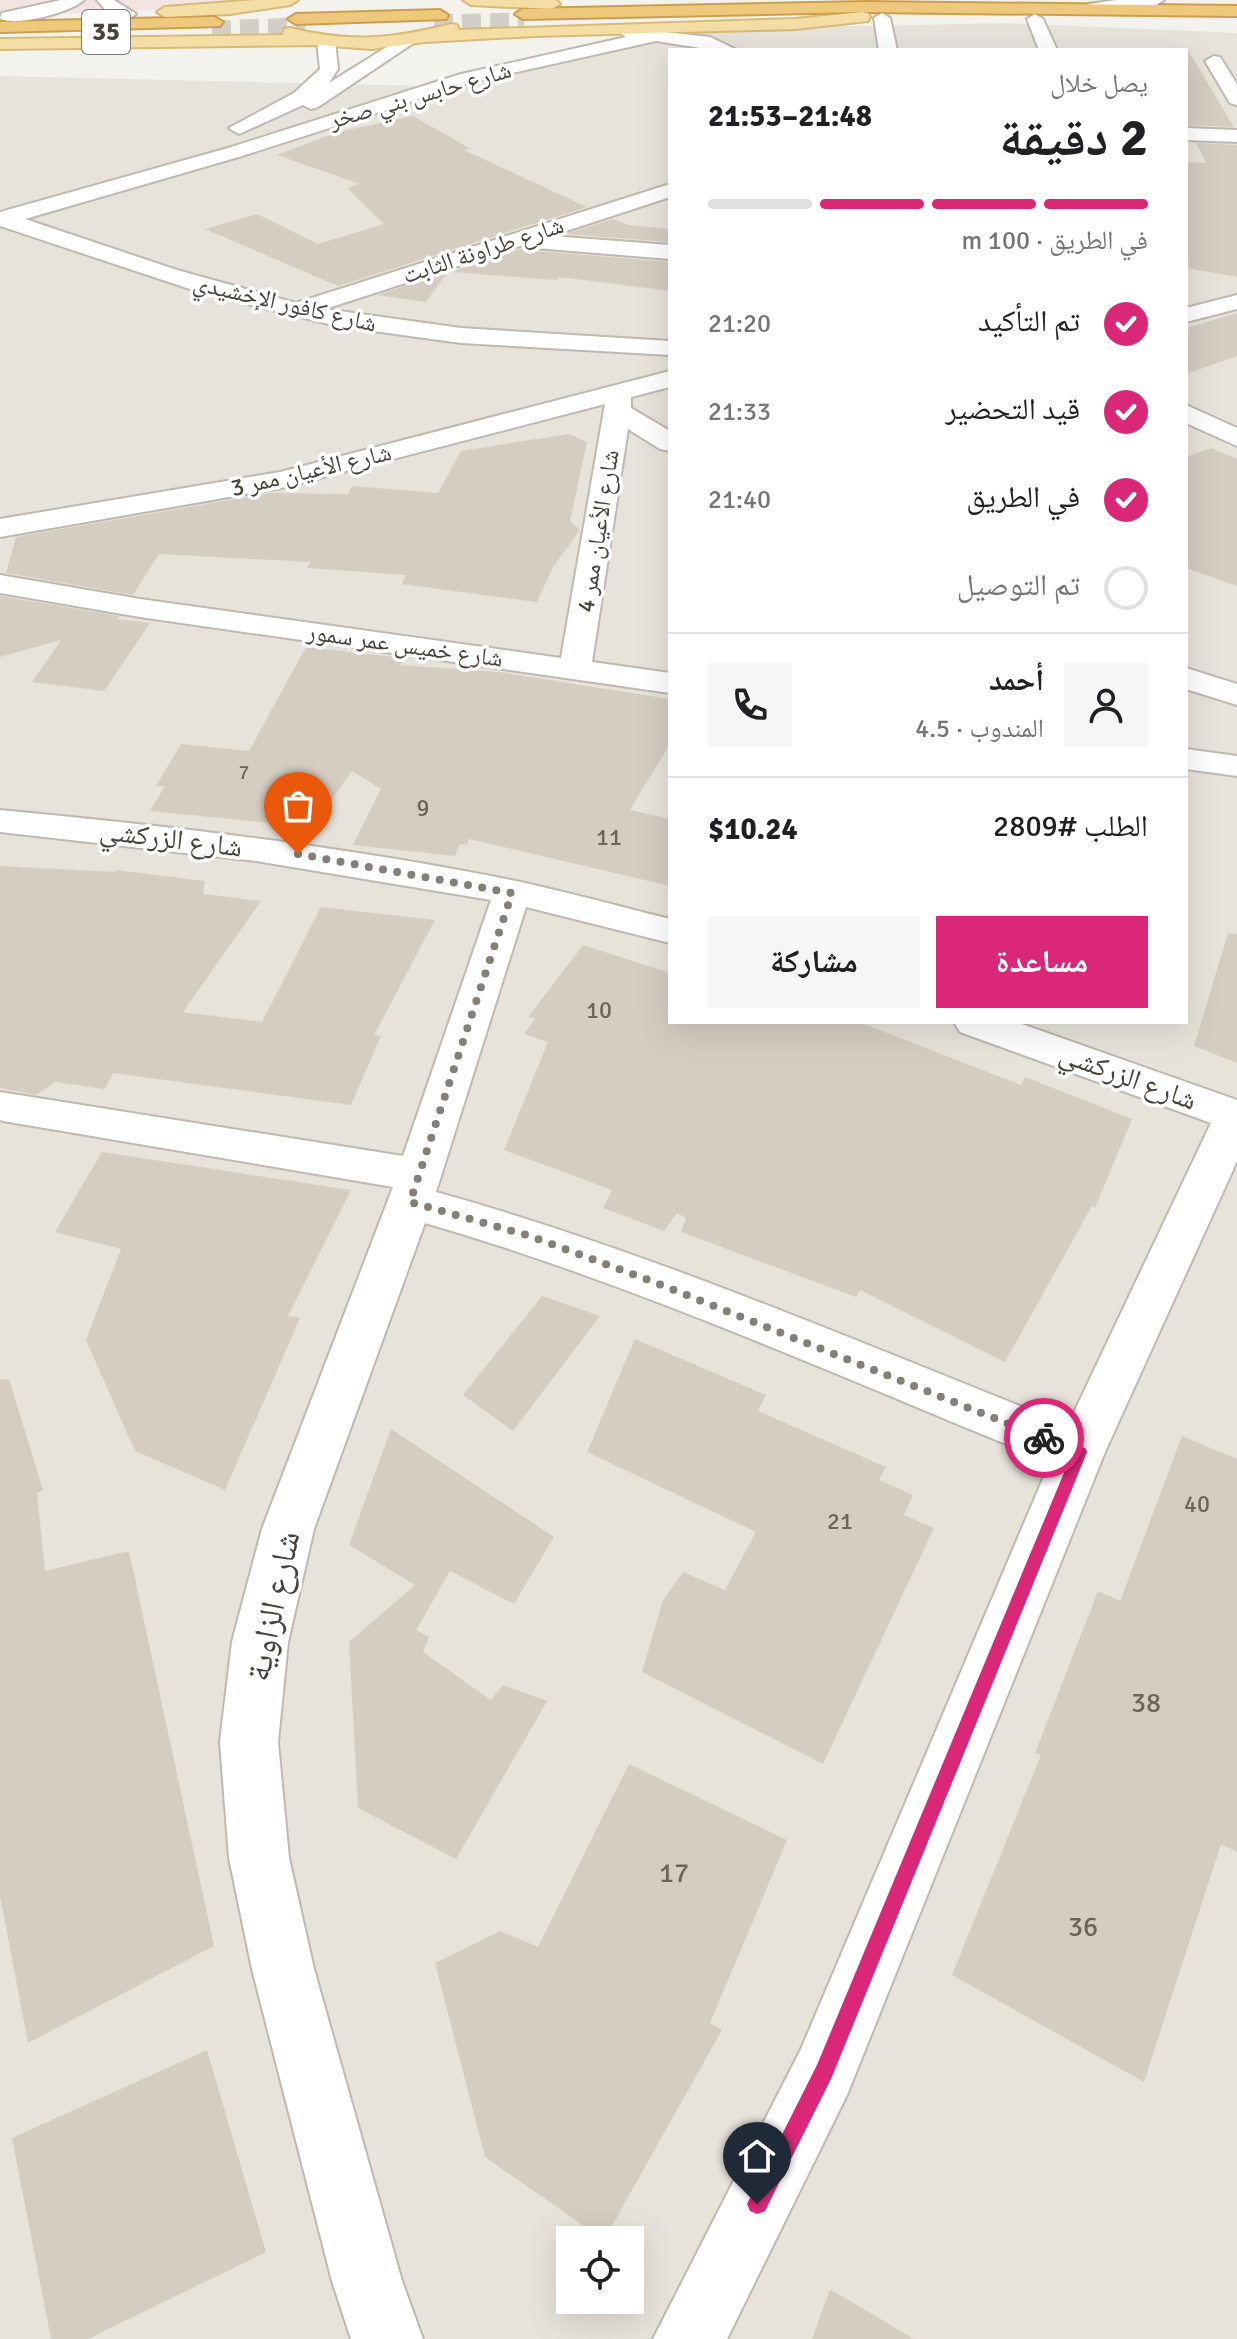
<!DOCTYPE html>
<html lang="ar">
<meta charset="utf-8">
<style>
body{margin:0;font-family:Signika,"Noto Naskh Arabic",sans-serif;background:#f6f6f6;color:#202124;direction:rtl;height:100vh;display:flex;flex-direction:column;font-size:30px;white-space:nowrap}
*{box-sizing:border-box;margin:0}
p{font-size:26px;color:#757577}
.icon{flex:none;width:44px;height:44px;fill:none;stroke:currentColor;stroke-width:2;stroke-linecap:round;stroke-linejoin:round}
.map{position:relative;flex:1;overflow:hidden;direction:ltr}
.drawer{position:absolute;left:668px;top:48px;width:520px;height:976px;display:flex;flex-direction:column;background:#fff;border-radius:0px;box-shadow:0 8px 32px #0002;direction:rtl}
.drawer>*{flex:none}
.fabs{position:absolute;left:556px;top:2226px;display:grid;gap:16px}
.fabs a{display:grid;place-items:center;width:88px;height:88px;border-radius:0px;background:#fff;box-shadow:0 8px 32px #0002;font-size:40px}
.pin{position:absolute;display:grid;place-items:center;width:68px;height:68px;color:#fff;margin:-82px -34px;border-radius:50% 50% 50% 0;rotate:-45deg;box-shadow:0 0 8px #0007}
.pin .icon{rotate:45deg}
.courier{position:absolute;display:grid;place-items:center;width:80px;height:80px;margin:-40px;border:6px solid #db2777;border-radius:50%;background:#fff;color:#222;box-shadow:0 2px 10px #0007}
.headline em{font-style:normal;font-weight:700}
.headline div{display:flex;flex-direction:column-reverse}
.headline{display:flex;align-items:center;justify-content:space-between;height:136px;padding:0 40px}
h1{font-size:52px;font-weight:700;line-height:60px}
.bar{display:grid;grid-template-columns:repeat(4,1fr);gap:12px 8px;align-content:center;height:96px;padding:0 40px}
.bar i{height:10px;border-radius:6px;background:#e0e0e0}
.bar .on{background:#db2777}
.bar p{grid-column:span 4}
.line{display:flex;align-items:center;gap:20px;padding:0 40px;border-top:2px solid #e0e0e0}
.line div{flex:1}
.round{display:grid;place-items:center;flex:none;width:84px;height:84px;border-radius:0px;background:#f6f6f6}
ol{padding:0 40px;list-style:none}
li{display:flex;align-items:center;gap:24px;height:88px}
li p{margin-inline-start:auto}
li .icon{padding:8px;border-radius:50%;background:#db2777;color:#fff;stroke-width:4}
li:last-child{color:#757577}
li i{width:44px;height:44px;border:4px solid #e0e0e0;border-radius:50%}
.primary-button{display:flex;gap:16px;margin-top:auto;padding:16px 40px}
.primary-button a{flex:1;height:92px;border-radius:0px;background:#db2777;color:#fff;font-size:32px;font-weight:700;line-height:92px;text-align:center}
.primary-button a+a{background:#f6f6f6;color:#202124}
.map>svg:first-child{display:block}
.residential{fill:#e7e3da;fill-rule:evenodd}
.medical{fill:#f3e4e1}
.building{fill:#d5cdc2}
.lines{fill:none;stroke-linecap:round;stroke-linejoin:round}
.highway-tunnel{stroke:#d2cfc8;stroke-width:19;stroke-dasharray:19 9;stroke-linecap:butt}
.minor-casing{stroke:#bfb9af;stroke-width:4}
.major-casing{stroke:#d7bb76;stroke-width:4}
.highway-casing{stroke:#cd9e4d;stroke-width:4}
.minor{fill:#fff;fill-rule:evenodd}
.major{fill:#f4dea5;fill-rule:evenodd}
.highway{fill:#eec97d;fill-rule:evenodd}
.route{fill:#db2777}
.done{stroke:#848078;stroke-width:8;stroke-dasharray:0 14.4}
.labels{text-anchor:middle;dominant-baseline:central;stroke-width:7;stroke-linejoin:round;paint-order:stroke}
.far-number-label{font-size:20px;fill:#6b665c}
.far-street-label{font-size:24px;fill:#48433a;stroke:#fff}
.number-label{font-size:24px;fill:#6b665c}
.shield{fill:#fff;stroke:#7f7b75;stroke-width:2}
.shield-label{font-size:26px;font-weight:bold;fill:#48433a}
.street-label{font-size:28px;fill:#48433a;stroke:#fff}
.near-number-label{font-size:28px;fill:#6b665c}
.near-street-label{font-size:34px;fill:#48433a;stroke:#fff}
</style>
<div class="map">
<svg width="1237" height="2339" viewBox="0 0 1237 2339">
<rect width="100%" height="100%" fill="#f4f2ec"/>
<path class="residential" d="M1004,23l233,10v2306h-1237v-2263l432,10 239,-56zM670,50h516v972h-516zM570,2240h60v60h-60z"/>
<path class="medical" d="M0,0h268l-57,8 -211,8z"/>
<path class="building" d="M1186,47l48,80 -48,-2z
M413,116l58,33 -7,1 123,57 -249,79 -133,-57 52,-15 61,30 66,-20 -37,-36 13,-4 -83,-29 61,-23z
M1196,143l41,2v132l-51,-9v-106l20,1z
M613,219l16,6 41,4v13l-104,-8z
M526,247l9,4 135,11v29l-111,-14 -2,3 -106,-8z
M448,272l-22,30 -49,-7z
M1237,313v43l-51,18v-46z
M569,434l18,8 -17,79 10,9 -27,37 -16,35 -135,-18 4,-9 -99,-7 3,-6 -151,-8 -26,41 -127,-22 10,-36 254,-44 78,1 4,-8 86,7 23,-42z
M1211,448l26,11v127l-51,-18v-111z
M0,596l119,20 -2,3 33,4 -46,68 -72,-9 29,-42 -61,17z
M306,647l98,11 -4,7 99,7 171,27v45l-40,66 40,9v67l-201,-47 -2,6 -7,-1 -5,12 -102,-11 28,-56 -29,-18 -40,56 -162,-16 15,-25h-9l25,-42 68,7z
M0,866l115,6 1,-2 89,11 -2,13 58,7 -78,111 79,10 59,-115 114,13 -61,115 7,1 -30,69 -238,-32 -8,16 -50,-7 -19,13 -36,-7z
M1228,933l9,1v129l-43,-17z
M583,945l87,28v49h189l162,63 4,-8 107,42 -37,89 -3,-2 -87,156 -145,-72 -4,7 -175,-65 5,-14 -9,-5 -13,18 -61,-23 9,-18 -108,-40 44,-108 -24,-8 11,-15 -7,-2z
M102,1152l249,38 -63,126 12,2 -75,172 -90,-39 -49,-111 35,-91 -66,-17z
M542,1296l58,20 -87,115 -50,-36z
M635,1339l131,56 -8,16 128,56 -7,13 34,15 -9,20 30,13 -111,236 -181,-92 21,-72 20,-28 42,18 31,-58 -169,-80z
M9,1379l34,111 -6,3 8,78 84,-20 85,395 -186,97 -28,-147v-516z
M391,1429l163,108 -40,67 -64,-33 -34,59 13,7 -6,15 68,48 12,-15 44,16 -91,158 -98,-51 -9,-166 66,-57 -66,-40z
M1182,1436l55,23v393l-16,-8 -77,238 -192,-107 89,-220 -6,-2 63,-162 22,10z
M629,1764l158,76 -77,183 12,7 -118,210 -119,-83 -50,-194 65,-32 38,16z
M207,2050l59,202 -178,87h-37l-39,-201z
M830,2289l84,50h-102z"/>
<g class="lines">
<path class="highway-tunnel" d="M434,24l90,-2
M212,30l93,-3"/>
<g class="minor-casing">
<path id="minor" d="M61,0h23c-12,12 -71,28 -84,18l2,-5z
M97,0h17l22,14 -8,5 -19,-5z
M1117,0h47l-8,5 -62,8 -8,-5 2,-4z
M882,13l8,5 7,32h-18l-5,-32z
M1035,14l8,5 14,31h-18l-12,-31z
M629,28l81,9 27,13h-24l-57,-9 -184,41 -230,74 -217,63 152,51 119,33 374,-119v13l-119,39 119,9v14l-135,-11 -9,-4 -201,65 136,19 209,13v14l-209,-12 -124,-17 -135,-33 -202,-67v-14l228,-64 233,-74 165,-37 -6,-4z
M406,35l6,1 3,4 -3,4 -94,63 -7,2 -8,-4 -64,29 -10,-6 65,-35 26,-24 -3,-28 3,-4 6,-1 9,5 3,28 -9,14z
M1214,56l6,1 17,27v21l-7,-2 -25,-42z
M1186,128l51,2v12l-51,-2z
M1237,295v14l-51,13v-14z
M670,371v16l-39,10v11l39,23v20l-10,-2 -32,-20 -36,233 78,11v20l-530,-76 -140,-24v-18l140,24 421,59 44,-254 -324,84 -281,49v-18l280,-47z
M1186,405l51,23v18l-51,-23z
M1186,668l51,16v21l-51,-16z
M1186,749l51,7v20l-51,-7z
M0,810c171,16 342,36 511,70 53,11 106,26 159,39v24l-144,-36 -90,285c216,60 423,151 632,233l143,-302 -251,-91 -6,-10h62l221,78v61l-132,291 -258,643 -120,244h-74l148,-290 249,-587c-206,-83 -411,-177 -625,-239l-111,306 -26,113 -10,100 11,116 25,111 88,312 21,58h-72l-19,-58 -80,-312 -23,-111 -9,-116 12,-100 30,-113 131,-342 -390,-66 -3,-1v-28l403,64 88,-256 -235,-39 -256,-29z"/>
</g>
<g class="major-casing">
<path id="major" d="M257,0h41l-8,5 -60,9 -65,3 -8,-5 8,-5z
M463,0h93l4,4 -8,5 -81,-4z
M862,12l6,1 2,4 -2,4 -73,8 -260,7 -110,6 -54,7 -52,-4 -319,4v-10l283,-4 1,-6 6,-1c61,15 101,11 161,-4l6,1 2,5 336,-11z"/>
</g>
<g class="highway-casing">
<path id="highway" d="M865,2l372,4v10l-372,-4 -342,7 -8,-5 8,-5z
M440,10l8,5 -2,4 -150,5 -8,-5 8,-5z
M214,17l9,5 -3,4 -220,6v-10z"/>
</g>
<use href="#minor" class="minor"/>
<use href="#major" class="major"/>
<use href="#highway" class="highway"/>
</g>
<path class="route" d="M1044,1432l41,16 2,4 -256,627 -66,132 -8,3 -7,-3 -3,-7 70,-139 254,-609 -32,-13 -3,-5z"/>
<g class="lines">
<path class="done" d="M298,854l214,39 -102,309 120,34 124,46 390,156"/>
</g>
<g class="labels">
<g class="far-number-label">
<text x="244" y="772">7</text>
</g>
<g class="far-street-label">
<text transform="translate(420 95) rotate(-16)">شارع حابس بني صخر</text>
<text transform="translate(483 250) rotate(-18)">شارع طراونة الثابت</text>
<text transform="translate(285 303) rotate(13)">شارع كافور الإخشيدي</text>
<text transform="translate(311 470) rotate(-13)">شارع الأعيان ممر 3</text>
<text transform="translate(598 531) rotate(-81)">شارع الأعيان ممر 4</text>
<text transform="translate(405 645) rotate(8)">شارع خميس عمر سمور</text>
</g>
<g class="number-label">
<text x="423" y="808">9</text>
<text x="609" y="837">11</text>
<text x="599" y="1010">10</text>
<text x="1197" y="1504">40</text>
<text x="840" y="1521">21</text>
</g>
<rect class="shield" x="82" y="10" width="48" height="44" rx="6"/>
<g class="shield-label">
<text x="106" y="32">35</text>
</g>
<g class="street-label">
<text transform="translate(171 839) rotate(7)">شارع الزركشي</text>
<text transform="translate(1128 1077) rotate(20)">شارع الزركشي</text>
</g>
<g class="near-number-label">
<text x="1146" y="1703">38</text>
<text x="674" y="1873">17</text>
<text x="1083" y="1927">36</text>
</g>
<g class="near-street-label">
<text transform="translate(273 1606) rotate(-78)">شارع الزاوية</text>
</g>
</g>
</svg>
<div class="fabs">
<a><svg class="icon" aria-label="locate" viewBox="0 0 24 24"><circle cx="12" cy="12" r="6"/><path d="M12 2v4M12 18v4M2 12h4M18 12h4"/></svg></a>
</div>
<div class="pin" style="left:298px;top:854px;background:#ea580c"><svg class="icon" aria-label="bag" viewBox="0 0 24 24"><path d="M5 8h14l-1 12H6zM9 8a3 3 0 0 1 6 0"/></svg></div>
<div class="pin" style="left:757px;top:2204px;background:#1f2937"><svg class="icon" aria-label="home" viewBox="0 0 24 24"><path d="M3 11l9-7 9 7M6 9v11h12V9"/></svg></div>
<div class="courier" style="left:1044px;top:1438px"><svg class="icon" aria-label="bike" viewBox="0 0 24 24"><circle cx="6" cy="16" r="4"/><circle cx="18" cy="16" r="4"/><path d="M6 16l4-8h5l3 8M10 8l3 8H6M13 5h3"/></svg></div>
<section class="drawer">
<div class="headline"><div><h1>2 دقيقة</h1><p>يصل خلال</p></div><em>21:48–21:53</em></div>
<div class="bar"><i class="on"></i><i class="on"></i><i class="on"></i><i></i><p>في الطريق · 100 m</p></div>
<ol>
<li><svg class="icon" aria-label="check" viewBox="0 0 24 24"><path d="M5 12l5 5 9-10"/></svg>تم التأكيد<p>21:20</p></li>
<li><svg class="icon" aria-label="check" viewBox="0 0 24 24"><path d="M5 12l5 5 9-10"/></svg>قيد التحضير<p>21:33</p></li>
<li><svg class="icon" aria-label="check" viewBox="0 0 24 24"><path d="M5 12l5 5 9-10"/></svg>في الطريق<p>21:40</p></li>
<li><i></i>تم التوصيل</li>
</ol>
<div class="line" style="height:144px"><a class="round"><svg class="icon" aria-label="person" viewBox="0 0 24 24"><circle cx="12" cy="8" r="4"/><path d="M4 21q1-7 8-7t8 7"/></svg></a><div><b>أحمد</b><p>المندوب · 4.5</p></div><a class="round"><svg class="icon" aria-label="phone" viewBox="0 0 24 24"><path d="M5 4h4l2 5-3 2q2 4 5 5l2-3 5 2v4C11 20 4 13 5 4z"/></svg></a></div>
<div class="line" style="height:104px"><div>الطلب #2809</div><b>$10.24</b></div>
<div class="primary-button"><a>مساعدة</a><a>مشاركة</a></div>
</section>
</div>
